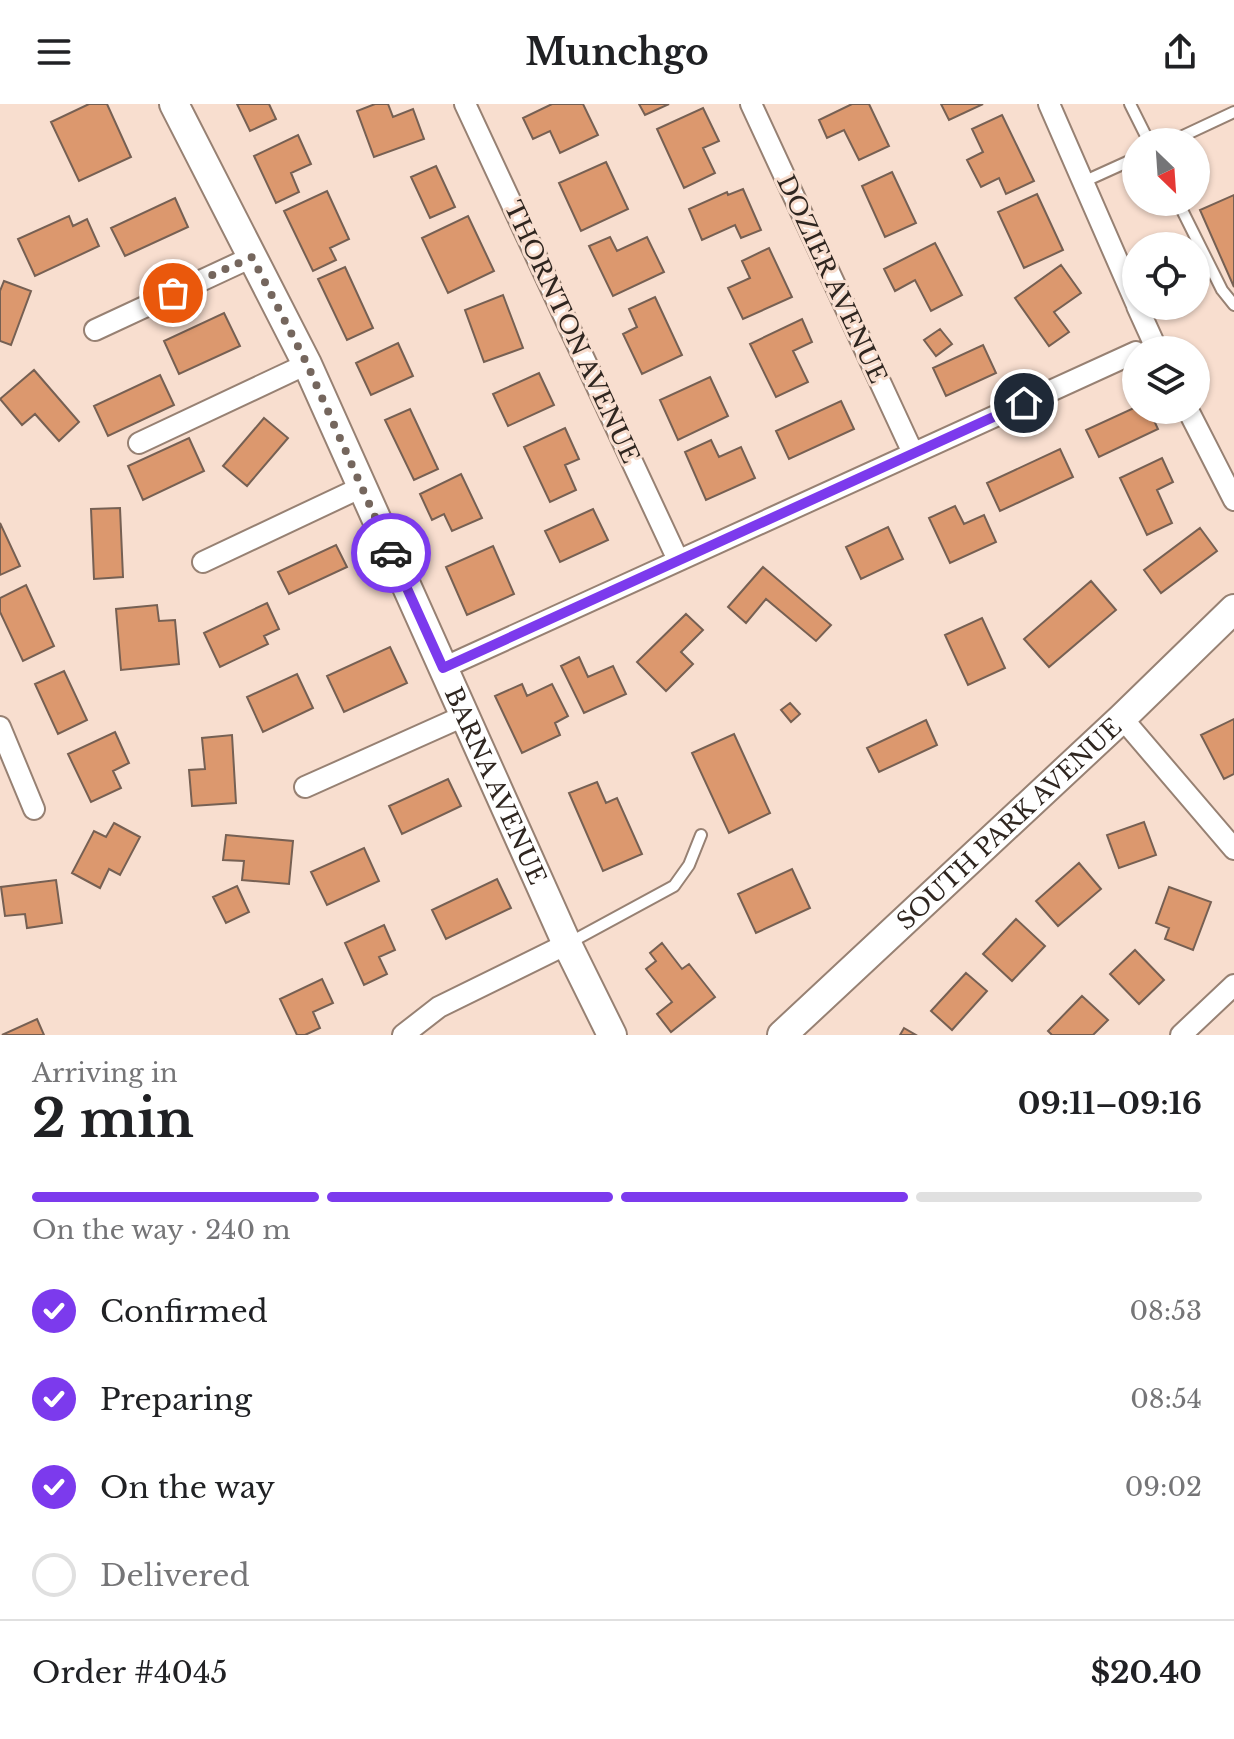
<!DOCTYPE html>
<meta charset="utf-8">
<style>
body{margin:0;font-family:"Libre Baskerville",serif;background:#f2f2f2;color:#202124;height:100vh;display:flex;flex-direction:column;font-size:30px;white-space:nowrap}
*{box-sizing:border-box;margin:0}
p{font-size:26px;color:#757577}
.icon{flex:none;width:44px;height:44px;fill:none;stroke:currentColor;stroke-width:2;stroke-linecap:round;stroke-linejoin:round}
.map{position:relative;height:931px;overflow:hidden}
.drawer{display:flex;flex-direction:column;background:#fff;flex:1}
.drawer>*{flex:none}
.needle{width:52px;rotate:155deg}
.tools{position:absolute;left:1122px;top:24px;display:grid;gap:16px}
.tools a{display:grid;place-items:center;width:88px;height:88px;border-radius:50%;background:#fff;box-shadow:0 2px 6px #0004;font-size:40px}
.pin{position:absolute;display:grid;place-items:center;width:68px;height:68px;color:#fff;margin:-34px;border:4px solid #fff;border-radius:50%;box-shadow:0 2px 8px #0007}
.courier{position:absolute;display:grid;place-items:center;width:80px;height:80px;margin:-40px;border:6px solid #7c3aed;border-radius:50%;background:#fff;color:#222;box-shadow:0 2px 10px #0007}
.headline em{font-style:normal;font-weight:800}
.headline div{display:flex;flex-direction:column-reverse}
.headline{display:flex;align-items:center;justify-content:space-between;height:136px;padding:0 32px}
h1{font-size:52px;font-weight:800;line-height:60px}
.bar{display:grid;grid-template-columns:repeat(4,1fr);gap:12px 8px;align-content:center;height:96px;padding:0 32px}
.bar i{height:10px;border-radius:6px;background:#e0e0e0}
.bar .current{background:#7c3aed}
.bar p{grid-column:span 4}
.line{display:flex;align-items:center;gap:20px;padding:0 32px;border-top:2px solid #e0e0e0}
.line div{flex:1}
ol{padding:0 32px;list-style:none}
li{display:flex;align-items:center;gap:24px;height:88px}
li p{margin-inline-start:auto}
li .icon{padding:8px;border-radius:50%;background:#7c3aed;color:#fff;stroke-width:4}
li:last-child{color:#757577}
li i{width:44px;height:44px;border:4px solid #e0e0e0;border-radius:50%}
header{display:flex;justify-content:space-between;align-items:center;height:104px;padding:0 32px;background:#fff;font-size:36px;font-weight:800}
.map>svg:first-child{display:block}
.building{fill:#dc986e;stroke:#766053;stroke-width:2}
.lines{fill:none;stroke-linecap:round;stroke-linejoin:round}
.lane-casing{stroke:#978173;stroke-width:14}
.street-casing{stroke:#978173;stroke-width:24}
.secondary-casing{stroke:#978173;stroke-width:32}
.lane{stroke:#fff;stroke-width:10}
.street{stroke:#fff;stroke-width:20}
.secondary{stroke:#fff;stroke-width:28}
.done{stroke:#75665d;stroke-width:8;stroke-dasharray:0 14.4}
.route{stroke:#7c3aed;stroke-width:10}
.labels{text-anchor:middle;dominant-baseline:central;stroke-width:6;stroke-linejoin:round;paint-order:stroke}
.street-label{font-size:24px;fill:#2f2620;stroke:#f8decf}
</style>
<header><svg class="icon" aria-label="menu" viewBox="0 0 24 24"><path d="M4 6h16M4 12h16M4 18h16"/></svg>Munchgo<svg class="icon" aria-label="share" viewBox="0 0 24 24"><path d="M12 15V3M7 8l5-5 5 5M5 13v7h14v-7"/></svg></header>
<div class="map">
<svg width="1234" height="931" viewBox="0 0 1234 931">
<rect width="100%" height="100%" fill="#f8decf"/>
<path class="building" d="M89,0h18l24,53 -52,24 -28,-59z
M237,0h32l7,15 -26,12z
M375,0h13l5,13 20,-8 11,30 -50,18 -17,-46z
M552,0h31l15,31 -38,18 -10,-22 -17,8 -10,-21z
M639,0h30l-24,11z
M852,0h17l20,42 -30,14 -15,-30 -17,8 -8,-18z
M941,0h42l-34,16z
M703,4l16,33 -16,7 12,25 -31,15 -27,-59z
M1002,11l32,66 -28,13 -7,-16 -18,9 -14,-27 16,-8 -11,-23z
M298,31l13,29 -20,9 8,19 -23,11 -22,-47z
M606,58l22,47 -47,22 -22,-48z
M436,62l19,41 -25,11 -19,-41z
M892,68l24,51 -31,14 -23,-51z
M743,85l18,41 -20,8 -6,-13 -33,15 -13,-31 38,-17 1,3z
M327,87l22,48 -19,9 6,12 -23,11 -29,-60z
M1037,90l26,56 -39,18 -26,-56z
M1234,91v92l-34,-77z
M175,94l13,29 -63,29 -14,-28z
M69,112l4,10 14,-7 12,27 -64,30 -17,-37z
M468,112l26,55 -46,22 -26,-55z
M610,133l7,14 30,-14 17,35 -51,24 -24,-50z
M935,139l27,52 -31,16 -16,-31 -20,11 -11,-22z
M769,144l23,49 -49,22 -15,-31 22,-10 -8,-17z
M1061,161l20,28 -27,19 15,20 -20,14 -34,-48z
M345,163l28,61 -26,12 -29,-61z
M4,177l27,10 -20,54 -11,-4v-50z
M503,191l20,53 -39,14 -19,-52z
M655,193l27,58 -40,19 -19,-40 14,-7 -8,-18z
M224,209l16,33 -61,28 -15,-33z
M802,215l10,23 -19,9 15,31 -32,15 -26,-53z
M940,225l12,15 -16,12 -12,-16z
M398,239l15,33 -42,19 -15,-32z
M983,241l13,28 -50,23 -13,-28z
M34,266l45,52 -20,19 -24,-27 -13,11 -22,-26z
M539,269l15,32 -46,21 -15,-32z
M160,271l14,30 -66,31 -14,-30z
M710,273l18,39 -50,24 -18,-40z
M841,297l13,28 -65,30 -13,-28z
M1136,303v3h13l9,19 -59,28 -13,-27z
M410,305l28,60 -24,11 -29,-60z
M264,314l24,20 -41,48 -24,-20z
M565,324l14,31 -14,6 11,25 -26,12 -26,-55z
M189,334l15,33 -61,29 -15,-34z
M711,336l8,17 22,-10 14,31 -49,22 -21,-48z
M1060,345l13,28 -73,34 -13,-28z
M1162,354l11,24 -16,8 15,33 -25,12 -27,-57z
M461,370l21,44 -30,13 -8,-17 -12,6 -12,-26z
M955,402l9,18 20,-9 12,27 -46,21 -21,-45z
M120,404l3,69 -29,2 -3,-70z
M593,405l15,31 -48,22 -15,-31z
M0,419l20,43 -20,9z
M888,423l15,32 -42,20 -15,-32z
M1200,424l17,23 -56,42 -17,-23z
M336,441l11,22 -58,27 -11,-22z
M493,442l21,48 -47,21 -21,-48z
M763,463l68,58 -15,16 -50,-42 -20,24 -18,-16z
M1091,477l25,29 -67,57 -25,-28z
M26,481l28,61 -31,15 -23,-49v-14z
M267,499l12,26 -15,7 4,8 -48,23 -16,-34z
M157,501l2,16 16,-1 4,44 -58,6 -5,-61z
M686,510l17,16 -22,22 12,12 -27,27 -29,-29z
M982,514l23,50 -37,17 -23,-50z
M390,543l17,36 -63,29 -17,-36z
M579,553l9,20 25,-11 13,28 -42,19 -23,-47z
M64,567l23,49 -29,14 -23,-50z
M297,570l16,34 -50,24 -16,-35z
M522,580l5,12 25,-12 16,32 -13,7 5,12 -38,18 -27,-57z
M790,599l10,11 -9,8 -10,-12z
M1234,615v55l-10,5 -23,-44z
M926,616l11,25 -58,27 -12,-24z
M115,628l14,31 -16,8 8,17 -30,14 -23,-48z
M734,630l36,79 -41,20 -37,-80z
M232,631l4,68 -44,3 -3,-36 16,-1 -3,-31z
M448,675l13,27 -59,28 -13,-28z
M597,678l9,21 11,-5 25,56 -39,17 -34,-78z
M1144,718l12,33 -37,13 -12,-33z
M114,719l26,14 -20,38 -11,-6 -9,19 -28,-15 22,-42 12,6z
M226,731l67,6 -4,43 -47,-4 2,-19 -21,-1z
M364,744l15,33 -52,24 -16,-33z
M1079,759l22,26 -43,37 -22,-25z
M792,765l18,39 -54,25 -18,-39z
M497,775l14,29 -65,31 -14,-29z
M56,776l6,43 -35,5 -2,-14 -20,2 -4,-29z
M237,782l12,26 -23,11 -13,-26z
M1169,783l42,15 -18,48 -28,-11 4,-11 -13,-5z
M1016,815l29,27 -33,35 -29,-27z
M384,821l11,25 -16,7 8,17 -23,11 -19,-42z
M662,839l20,26 7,-5 26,33 -44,35 -14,-18 15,-12 -26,-33 10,-8 -6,-8z
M1135,846l29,30 -25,24 -29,-30z
M966,869l21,18 -35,39 -21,-19z
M322,875l11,24 -20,9 7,16 -15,7h-8l-17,-36z
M1082,892l26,24 -15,15h-41l-4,-4z
M37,915l7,16h-42z
M904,924l12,7h-16z"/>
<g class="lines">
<g class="lane-casing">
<path id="lane" d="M1130,0l19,38
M1170,38l64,-30
M1083,78l53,-24
M1178,98l44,88 12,15
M569,839l105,-57 15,-21 12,-30"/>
</g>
<g class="street-casing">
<path id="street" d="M465,0l213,456
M751,0l162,349
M1049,0l87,199
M1137,202l20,44
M95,226l157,-73
M1188,306l46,90
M139,339l168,-79
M203,458l159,-75
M443,564l693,-316
M1122,614l112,131
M0,623l34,82
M305,683l161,-72
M403,931l36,-28 128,-63
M1181,931l53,-50"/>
</g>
<g class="secondary-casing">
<g id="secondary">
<path id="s1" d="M174,0l133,260 260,580 45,91"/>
<path id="s2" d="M782,931l340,-317 112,-109"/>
</g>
</g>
<use href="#lane" class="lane"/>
<use href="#street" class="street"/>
<use href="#secondary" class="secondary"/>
</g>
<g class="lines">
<path class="done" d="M173,189l79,-36 55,107 84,189"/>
<path class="route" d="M391,449l52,115 581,-265"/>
</g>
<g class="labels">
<g class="street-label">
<text transform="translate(832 175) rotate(65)">DOZIER AVENUE</text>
<text transform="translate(572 228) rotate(65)">THORNTON AVENUE</text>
<text stroke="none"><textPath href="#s1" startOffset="754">BARNA AVENUE</textPath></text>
<text stroke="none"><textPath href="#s2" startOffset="310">SOUTH PARK AVENUE</textPath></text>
</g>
</g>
</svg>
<div class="tools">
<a><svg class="needle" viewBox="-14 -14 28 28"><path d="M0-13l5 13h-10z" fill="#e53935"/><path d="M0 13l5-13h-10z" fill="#757577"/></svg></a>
<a><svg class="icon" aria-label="locate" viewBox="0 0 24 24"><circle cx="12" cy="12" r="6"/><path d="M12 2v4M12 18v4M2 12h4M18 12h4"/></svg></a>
<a><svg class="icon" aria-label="layers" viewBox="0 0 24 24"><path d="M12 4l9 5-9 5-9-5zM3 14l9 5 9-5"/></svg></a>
</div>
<div class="pin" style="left:173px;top:189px;background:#ea580c"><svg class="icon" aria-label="bag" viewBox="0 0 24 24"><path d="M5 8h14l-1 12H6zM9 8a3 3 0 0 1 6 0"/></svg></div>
<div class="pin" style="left:1024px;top:299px;background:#1f2937"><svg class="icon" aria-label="home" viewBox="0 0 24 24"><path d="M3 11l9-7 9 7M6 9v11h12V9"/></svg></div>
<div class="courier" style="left:391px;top:449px"><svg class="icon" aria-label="car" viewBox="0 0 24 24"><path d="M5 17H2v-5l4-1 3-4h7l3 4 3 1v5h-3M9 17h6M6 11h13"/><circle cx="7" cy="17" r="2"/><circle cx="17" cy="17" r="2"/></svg></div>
</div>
<section class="drawer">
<div class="headline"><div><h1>2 min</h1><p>Arriving in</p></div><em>09:11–09:16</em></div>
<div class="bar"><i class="current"></i><i class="current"></i><i class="current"></i><i></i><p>On the way · 240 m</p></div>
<ol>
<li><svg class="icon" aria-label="check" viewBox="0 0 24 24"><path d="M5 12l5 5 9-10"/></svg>Confirmed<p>08:53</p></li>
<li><svg class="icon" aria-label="check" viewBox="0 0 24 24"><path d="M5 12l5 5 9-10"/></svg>Preparing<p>08:54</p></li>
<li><svg class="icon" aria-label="check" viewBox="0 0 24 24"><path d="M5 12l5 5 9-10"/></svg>On the way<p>09:02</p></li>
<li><i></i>Delivered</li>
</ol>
<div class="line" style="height:104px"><div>Order #4045</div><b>$20.40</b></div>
</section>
